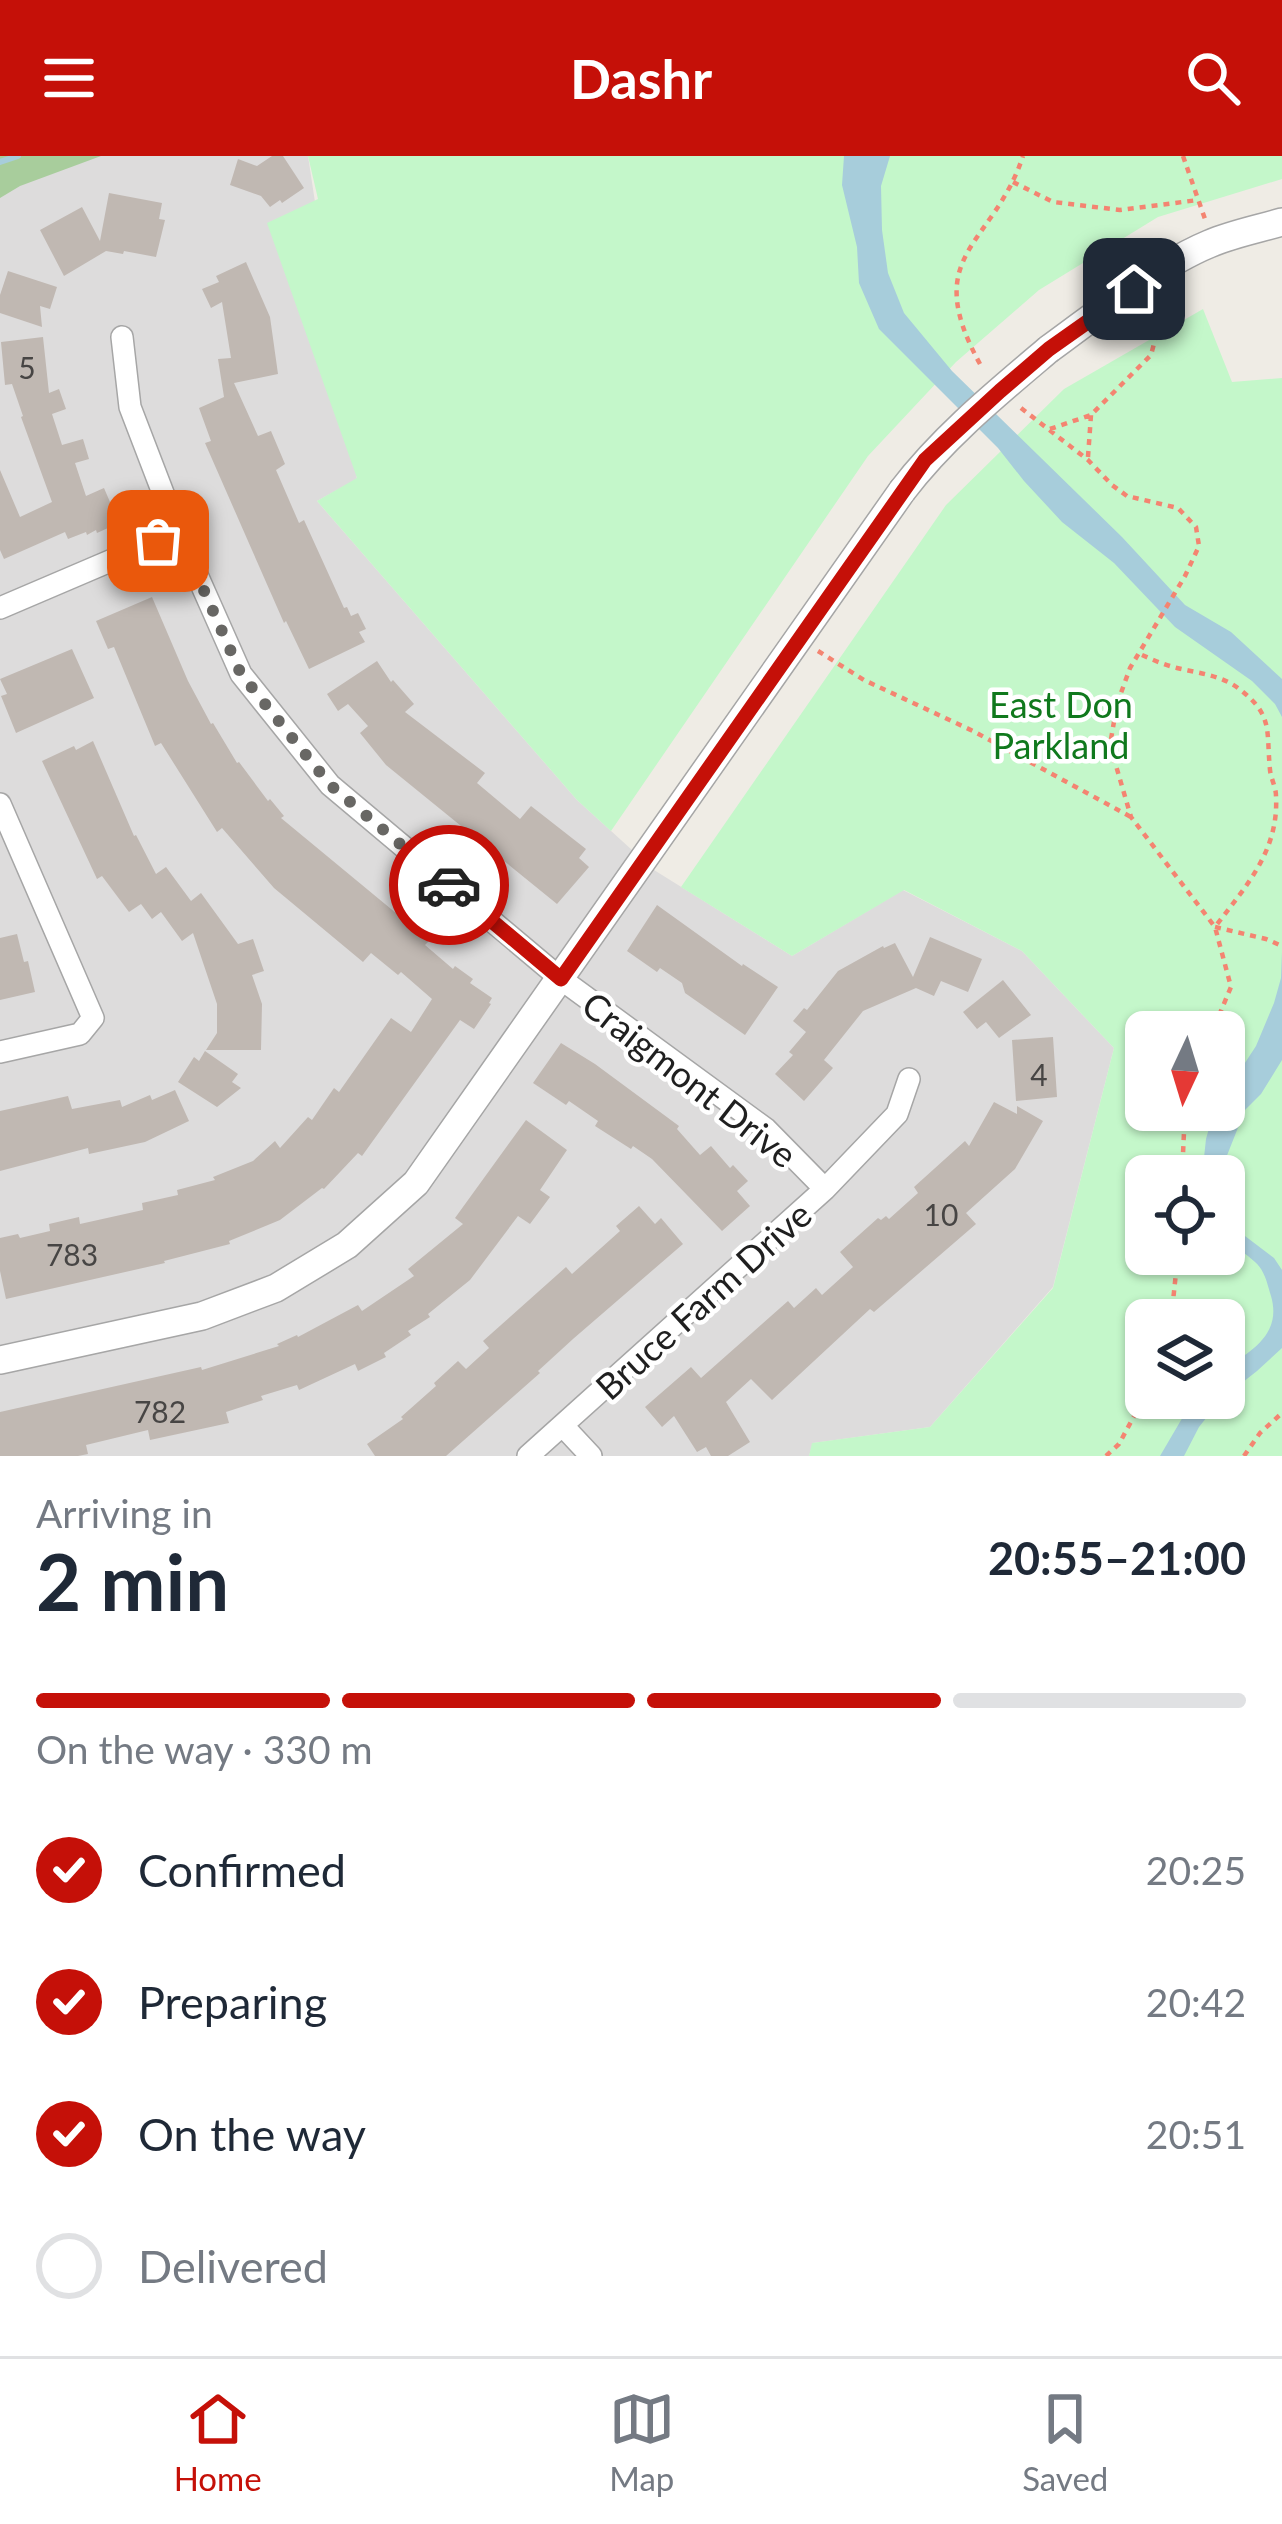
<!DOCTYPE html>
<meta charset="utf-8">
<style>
body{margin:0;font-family:Lato,sans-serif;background:#f6f6f7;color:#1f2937;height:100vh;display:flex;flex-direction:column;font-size:45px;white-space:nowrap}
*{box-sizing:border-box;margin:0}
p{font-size:39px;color:#747a83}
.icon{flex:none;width:66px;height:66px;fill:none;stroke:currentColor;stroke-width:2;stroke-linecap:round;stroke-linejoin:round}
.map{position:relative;height:1300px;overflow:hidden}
.drawer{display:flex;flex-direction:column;background:#fff;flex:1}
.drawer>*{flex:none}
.needle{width:78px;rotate:184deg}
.tools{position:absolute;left:1125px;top:855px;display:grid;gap:24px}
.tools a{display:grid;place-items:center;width:120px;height:120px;border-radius:18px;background:#fff;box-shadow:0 3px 9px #0004;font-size:60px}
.pin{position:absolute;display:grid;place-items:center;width:102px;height:102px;color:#fff;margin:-51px;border-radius:24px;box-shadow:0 6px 18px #0006}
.courier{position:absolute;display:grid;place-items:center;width:120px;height:120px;margin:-60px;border:9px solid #c51008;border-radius:50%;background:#fff;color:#222;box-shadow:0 3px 15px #0007}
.headline em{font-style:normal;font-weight:700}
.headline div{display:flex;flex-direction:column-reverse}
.headline{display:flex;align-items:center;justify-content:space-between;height:204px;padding:0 36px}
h1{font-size:78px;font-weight:700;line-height:90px}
.bar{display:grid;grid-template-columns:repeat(4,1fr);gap:18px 12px;align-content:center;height:144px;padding:0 36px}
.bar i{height:15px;border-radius:9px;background:#e0e1e3}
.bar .active{background:#c51008}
.bar p{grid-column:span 4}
ol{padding:0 36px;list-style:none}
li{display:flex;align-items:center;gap:36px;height:132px}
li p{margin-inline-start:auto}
li .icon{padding:12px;border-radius:50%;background:#c51008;color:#fff;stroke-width:4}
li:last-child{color:#747a83}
li i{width:66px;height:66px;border:6px solid #e0e1e3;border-radius:50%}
header{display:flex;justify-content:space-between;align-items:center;height:156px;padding:0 36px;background:#c51008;color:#fff;font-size:54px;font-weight:700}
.tab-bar{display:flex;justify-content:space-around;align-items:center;height:168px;border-top:3px solid #e0e1e3;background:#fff;font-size:33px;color:#747a83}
.tab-bar a{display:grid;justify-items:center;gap:6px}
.tab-bar .active{color:#c51008}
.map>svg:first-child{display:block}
.residential{fill:#dddcdc}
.forest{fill:#a8cd9c}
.park{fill:#c4f7ca;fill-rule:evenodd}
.water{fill:#a7cddb}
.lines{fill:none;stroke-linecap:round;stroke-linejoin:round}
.stream{stroke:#a7cddb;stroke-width:6}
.building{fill:#c0b8b2}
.minor-casing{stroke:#a6a6a6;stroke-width:24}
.tertiary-casing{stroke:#a6a6a6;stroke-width:30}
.path{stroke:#f48471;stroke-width:4.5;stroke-dasharray:6 6;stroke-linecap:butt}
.minor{stroke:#fff;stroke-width:21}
.tertiary{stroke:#fff;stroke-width:27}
.tertiary-bridge-casing{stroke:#a6a6a6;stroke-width:30;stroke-linecap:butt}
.tertiary-bridge{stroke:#fff;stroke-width:27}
.done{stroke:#686764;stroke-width:12;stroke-dasharray:0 21.6}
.route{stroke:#c51008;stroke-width:15}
.labels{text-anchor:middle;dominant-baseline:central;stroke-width:9;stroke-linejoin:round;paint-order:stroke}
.number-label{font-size:30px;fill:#474544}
.park-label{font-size:36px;fill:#10791d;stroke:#fff}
.street-label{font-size:36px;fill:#1f1f1f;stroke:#fff}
</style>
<header><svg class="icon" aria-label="menu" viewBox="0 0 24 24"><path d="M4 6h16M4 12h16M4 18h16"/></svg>Dashr<svg class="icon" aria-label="search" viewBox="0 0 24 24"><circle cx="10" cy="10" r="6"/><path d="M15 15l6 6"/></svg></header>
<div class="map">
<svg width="1282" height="1300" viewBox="0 0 1282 1300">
<rect width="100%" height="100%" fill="#efece5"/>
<path class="residential" d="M0,0h308l49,323 -40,22 260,299 77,70 138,86 111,-66 119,61 92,97 -61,239 -123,140 -117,16 -4,13h-809z"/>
<path class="forest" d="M0,0h101l-81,30 -20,12z"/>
<path class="park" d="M308,0h974v23l-124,38 -119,73 -83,72 -88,94 -257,375 -34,-31 -260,-299 40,-23 -90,-255 51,-24z
M1203,153l29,73 50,-4v1078h-473l3,-13 118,-16 123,-139 61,-240 -92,-97 -118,-61 -112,66 -111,-69 265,-382 118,-116zM1146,876h78v78h-78zM1146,1020h78v78h-78zM1146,1164h78v78h-78z"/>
<path class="water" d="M844,0h46l-9,30 1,44 6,43 16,40 48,58 170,166 63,68 46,27 51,47v38l-7,-13 -23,-23 -77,-54 -61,-64 -52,-41 -38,-41 -26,-33 -119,-119 -20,-46 -2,-36 -15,-62z
M1282,796v108l-21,34 -16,16 -21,53 -1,13h-21l4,-37 7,-25 2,-4h9v-15l32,-49 18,-43 7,-25z
M1224,1031l21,49 29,22 8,12v78l-25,23 -33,26v-28c28,-18 58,-35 47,-73 -4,-13 -6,-25 -16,-34 -10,-9 -21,-16 -31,-24z
M1194,1242h28l-23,29 -15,29h-24z"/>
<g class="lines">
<path class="stream" d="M0,6l18,-6"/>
</g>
<path class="building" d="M272,0h11l21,32 -22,15 -2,-3 -10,7 -9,-11 -31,-11 8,-26 19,7z
M109,37l53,10 -3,16 6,1 -9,37 -32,-6 -1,3 -17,-3 -42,25 -24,-46 42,-23 18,34z
M246,106l24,55 8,57 -44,9 24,53 13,-5 14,33 -9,6 23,53 5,-3 40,88 3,-1 4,9 7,-3 8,16 -7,3 6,10 -56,27 -23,-48 -2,2 -79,-180 6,-2 -12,-33 25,-11 -6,-38 13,-1 -9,-56 -11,6 -9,-19 17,-7 -3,-6z
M8,115l49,16 -7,22 -10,-3 2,21 -42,-14v-18z
M43,181l6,56 10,-4 7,20 -14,5 10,31 21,-6 6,20 -14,4 11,33 18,-8 15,35 -22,10 -1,-3 -9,5 -1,-3 -18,7 -3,-7 -61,27 -4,-9v-80l20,47 32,-15 -31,-85 2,-1 -11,-32 -7,1 -4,-43z
M152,441l36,84 23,43 2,-1 24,40 2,-1 29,39 2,-2 14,17 -3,2 127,105 21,18 -4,4 28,24 2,-3 18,13 -3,4 22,15 -3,5 2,1 -17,25 -14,-9 -98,136 -4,-3 -34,36 -2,-1 -42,32 -51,21 1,3 -66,17 1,2 -159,36 -6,-28v-33l18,-4 2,4 30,-7 -1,-7 30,-7 1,7 63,-14 -1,-7 36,-8 -1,-5 38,-10 -2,-3 40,-16 22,-20 5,7 28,-31 4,3 22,-32 5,4 52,-74 20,14 21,-33 -31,-27 -3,3 -27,-22 -8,9 -89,-74 -52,-60 -5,4 -56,-89 -6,3 -41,-99 -6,2 -12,-28z
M72,493l22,49 -78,35 -15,-37 6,-2 -7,-15z
M377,505l14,21 2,-2 21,24 -9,8 80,61 -8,10 43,36 11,-13 55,43 -7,9 10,9 -32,37 -171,-139 -26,-32 8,-7 -20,-22 -10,7 -11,-17z
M93,585l41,95 2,-1 20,39 10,-7 25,34 10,-8 37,51 15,-5 11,32 -12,4 10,29 -1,46h-55l11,-17v-29l-24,-71 -11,8 -21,-29 -9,7 -11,-15 -12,8 -27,-36 -5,3 -55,-118 32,-15 2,4z
M657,749l85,61 1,-2 35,23 -33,48 -60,-42 -3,-10 -22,-15 -3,4 -30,-21z
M17,778l7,28 4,-1 7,31 -35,8v-62z
M930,781l52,22 -14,33 -27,-11 -7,15 -18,-8 -53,23 -39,49 9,8 -29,33 -29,-27 18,-19 -4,-3 17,-20 -13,-11 11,-13 3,2 31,-39 45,-25 1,2 11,-5 18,34z
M1003,824l28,35 -32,23 -13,-16 -9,7 -14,-17z
M1053,881l4,60 -41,4 -4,-61z
M561,887l34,21 84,62 -2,3 23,26 11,-9 19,22 3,-3 15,16 -11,10 13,15 -28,25 -70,-72 -19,-13 -2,3 -36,-23 3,-5 -29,-20 -3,4 -33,-22z
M205,895l33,23 -6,8 9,6 -24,19 -39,-25 16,-25 5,4z
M175,934l14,31 -44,21 -56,12 -1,-6 -88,23v-60l68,-15 4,13 48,-9 2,7 28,-12 2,5z
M994,946l23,12v-8l26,15 -28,48 -49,44 10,11 -102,88 -4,-3 -98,91 -21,-21 -25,23 24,40 -22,14h-17l-5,-9 -9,5 -23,-36 -12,11 -17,-20 46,-40 10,11 87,-77 6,7 22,-20 6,7 31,-28 -13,-15 38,-34 3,2 5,-4 3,3 29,-26 -4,-6 51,-46 4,5z
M526,964l41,30 -27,40 10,7 -20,27 -12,-8 -48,64 -42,34 2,3 -22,14 3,4 -27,18 2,4 -28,14 -3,-7 -56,26 -2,-5 -36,11 2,4 -37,12 3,11 -79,17 -2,-10 -62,15 2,9 -10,2h-78v-44l201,-45 1,3 77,-24 -2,-2 20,-9 1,2 60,-32 4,6 52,-35 -6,-7 55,-45 -8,-6z
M639,1050l16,18 6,-6 22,26 -110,95 -35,32 2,2 -94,83h-71l-8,-12 36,-25 -2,-2 35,-31 -2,-3 24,-22 8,8 23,-21 -6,-7 83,-74 6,7 48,-43 -4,-5z"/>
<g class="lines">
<g class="minor-casing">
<path id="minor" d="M122,181l8,70 48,125 63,142 89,111 231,194 205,150 59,60
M0,452l178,-76
M0,648l93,214 -13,16 -80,18
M563,1270l28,30
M528,1300l297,-267 72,-75 12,-35"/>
</g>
<g class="tertiary-casing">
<path id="tertiary" d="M1049,193c47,-34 107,-83 160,-105 23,-10 49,-15 73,-22
M0,1204l202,-44 74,-28 71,-43 69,-62 486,-692"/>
</g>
<path class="path" d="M1183,0l22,63
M1013,26l40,20 67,8 78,-10
M980,208c-61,-111 13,-117 43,-208
M1021,252l67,52 24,25 15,11 51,12 18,19 3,19 -14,30 -55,92 -13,36 -7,41 21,72 84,110 16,60 -19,45
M1050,273l41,-14 60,-60 5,-19 -4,-20
M1088,301l3,-42
M818,495l46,29 109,51 158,86
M1142,499c11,5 23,10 35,13 21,5 43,7 61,20 36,27 28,42 32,82 1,9 6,17 6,26 3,55 -30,90 -61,131
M1215,771l51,12 16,7
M1182,1020l3,-66
M1171,1164l7,-66
M1106,1300l13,-12 27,-50
M1244,1300l16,-23 22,-20"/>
<use href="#minor" class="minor"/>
<use href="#tertiary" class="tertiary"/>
<g class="tertiary-bridge-casing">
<path id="tertiary-bridge" d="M902,335c41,-54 95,-98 147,-142"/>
</g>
<use href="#tertiary-bridge" class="tertiary-bridge"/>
</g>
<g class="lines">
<path class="done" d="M158,385l20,-9 63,142 89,111 119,100"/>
<path class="route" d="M449,729l112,94 364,-519 75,-69 49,-42 85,-60"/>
</g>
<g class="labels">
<g class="number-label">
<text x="27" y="211">5</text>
<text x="1039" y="918">4</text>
<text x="941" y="1058">10</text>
<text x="72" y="1098">783</text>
<text x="160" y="1255">782</text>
</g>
<g class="park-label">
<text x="1061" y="548">East Don<tspan x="1061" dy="41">Parkland</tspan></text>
</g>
<g class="street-label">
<text transform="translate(690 923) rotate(38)">Craigmont Drive</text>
<text transform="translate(703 1144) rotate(-42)">Bruce Farm Drive</text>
</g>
</g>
</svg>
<div class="tools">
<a><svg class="needle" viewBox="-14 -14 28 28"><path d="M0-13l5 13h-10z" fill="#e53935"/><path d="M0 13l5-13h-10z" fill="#747a83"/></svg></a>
<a><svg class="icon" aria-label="locate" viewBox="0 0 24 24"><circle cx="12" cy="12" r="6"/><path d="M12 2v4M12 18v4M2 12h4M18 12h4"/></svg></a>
<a><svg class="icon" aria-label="layers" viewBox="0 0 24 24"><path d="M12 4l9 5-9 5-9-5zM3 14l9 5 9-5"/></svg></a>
</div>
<div class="pin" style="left:158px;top:385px;background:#ea580c"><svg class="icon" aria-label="bag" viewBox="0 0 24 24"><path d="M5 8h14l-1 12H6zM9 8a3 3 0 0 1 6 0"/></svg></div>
<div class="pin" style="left:1134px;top:133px;background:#1f2937"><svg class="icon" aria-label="home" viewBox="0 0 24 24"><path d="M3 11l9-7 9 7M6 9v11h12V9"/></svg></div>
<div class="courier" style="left:449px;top:729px"><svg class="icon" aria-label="car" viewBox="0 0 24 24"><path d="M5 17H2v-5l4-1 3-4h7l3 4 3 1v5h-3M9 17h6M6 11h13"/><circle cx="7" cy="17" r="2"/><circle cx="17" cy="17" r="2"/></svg></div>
</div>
<section class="drawer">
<div class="headline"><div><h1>2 min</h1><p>Arriving in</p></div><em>20:55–21:00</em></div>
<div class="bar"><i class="active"></i><i class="active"></i><i class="active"></i><i></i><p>On the way · 330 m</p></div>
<ol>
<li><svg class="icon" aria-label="check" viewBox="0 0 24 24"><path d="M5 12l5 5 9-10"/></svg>Confirmed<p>20:25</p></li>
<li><svg class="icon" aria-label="check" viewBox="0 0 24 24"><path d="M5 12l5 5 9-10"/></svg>Preparing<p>20:42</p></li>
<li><svg class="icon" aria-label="check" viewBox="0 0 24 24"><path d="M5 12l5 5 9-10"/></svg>On the way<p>20:51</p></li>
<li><i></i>Delivered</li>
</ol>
</section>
<nav class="tab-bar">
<a class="active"><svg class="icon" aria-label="home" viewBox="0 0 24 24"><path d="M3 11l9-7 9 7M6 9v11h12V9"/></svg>Home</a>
<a><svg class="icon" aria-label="map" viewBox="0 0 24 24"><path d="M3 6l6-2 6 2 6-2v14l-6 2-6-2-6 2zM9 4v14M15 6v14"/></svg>Map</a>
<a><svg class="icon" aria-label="saved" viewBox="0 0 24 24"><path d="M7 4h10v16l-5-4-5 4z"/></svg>Saved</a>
</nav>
